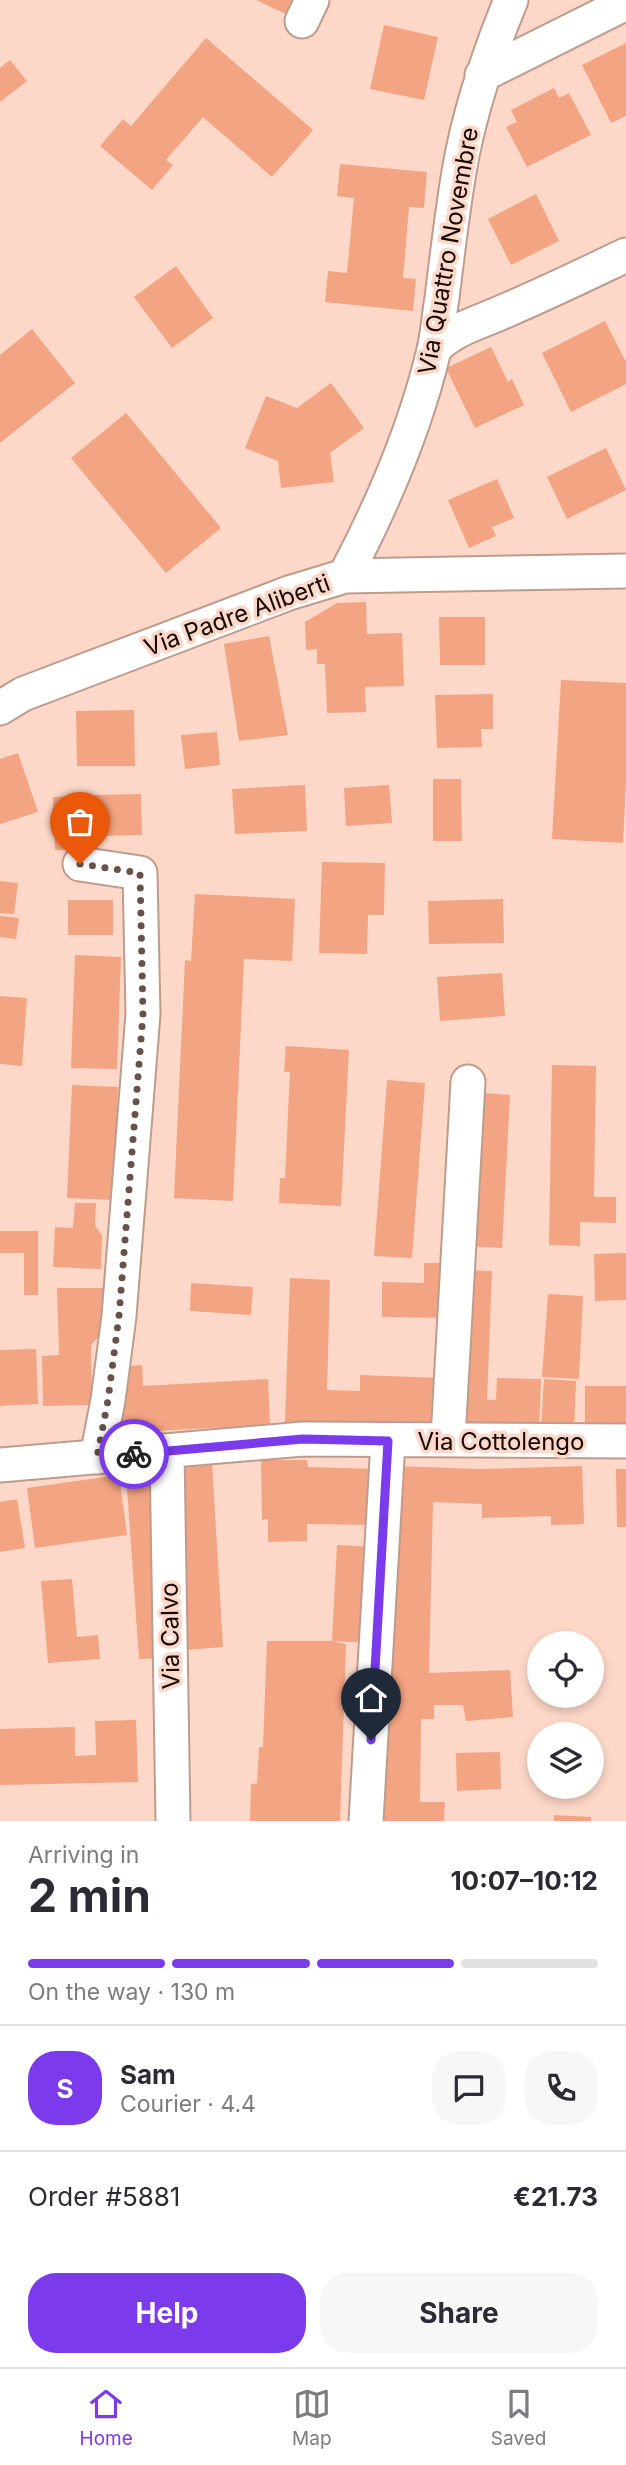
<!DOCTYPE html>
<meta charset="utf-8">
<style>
body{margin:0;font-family:Inter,sans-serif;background:#f7f7f7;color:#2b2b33;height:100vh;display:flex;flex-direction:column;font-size:26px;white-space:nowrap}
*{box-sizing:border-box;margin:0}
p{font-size:23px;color:#7c7c81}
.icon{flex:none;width:38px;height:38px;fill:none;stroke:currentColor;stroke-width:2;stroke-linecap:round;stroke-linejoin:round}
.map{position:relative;height:1821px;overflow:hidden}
.details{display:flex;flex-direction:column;background:#fff;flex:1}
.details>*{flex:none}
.fabs{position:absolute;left:527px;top:1631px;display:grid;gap:14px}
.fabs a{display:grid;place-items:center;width:77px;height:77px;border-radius:50%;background:#fff;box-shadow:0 4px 10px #0003;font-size:35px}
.pin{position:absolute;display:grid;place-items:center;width:60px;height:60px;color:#fff;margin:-72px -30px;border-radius:50% 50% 50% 0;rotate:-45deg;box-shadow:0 0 7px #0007}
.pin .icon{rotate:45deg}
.courier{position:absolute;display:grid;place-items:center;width:70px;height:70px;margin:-35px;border:5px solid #7c3aed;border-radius:50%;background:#fff;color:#222;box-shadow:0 2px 9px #0007}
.head em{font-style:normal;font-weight:700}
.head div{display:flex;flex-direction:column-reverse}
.head{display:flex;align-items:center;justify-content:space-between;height:119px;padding:0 28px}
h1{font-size:46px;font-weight:700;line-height:52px}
.bar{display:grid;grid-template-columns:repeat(4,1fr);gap:10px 7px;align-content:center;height:84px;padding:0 28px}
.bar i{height:9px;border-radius:5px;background:#e1e1e2}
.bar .on{background:#7c3aed}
.bar p{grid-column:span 4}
.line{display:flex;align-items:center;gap:18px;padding:0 28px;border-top:2px solid #e1e1e2}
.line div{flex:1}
.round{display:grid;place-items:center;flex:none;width:74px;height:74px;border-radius:28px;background:#f7f7f7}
.primary-button{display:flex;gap:14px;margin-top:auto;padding:14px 28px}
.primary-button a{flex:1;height:80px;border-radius:28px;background:#7c3aed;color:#fff;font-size:28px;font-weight:700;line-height:80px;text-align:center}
.primary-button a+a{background:#f7f7f7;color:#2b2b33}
.dock{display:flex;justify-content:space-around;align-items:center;height:98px;border-top:2px solid #e1e1e2;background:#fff;font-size:19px;color:#7c7c81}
.dock a{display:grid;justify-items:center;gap:4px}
.dock .on{color:#7c3aed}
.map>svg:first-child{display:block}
.building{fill:#f3a482}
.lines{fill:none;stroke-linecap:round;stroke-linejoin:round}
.minor-casing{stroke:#be9c8d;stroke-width:37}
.minor{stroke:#fff;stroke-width:33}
.done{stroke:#665249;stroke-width:7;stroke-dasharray:0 12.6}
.route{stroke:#7c3aed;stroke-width:9}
.labels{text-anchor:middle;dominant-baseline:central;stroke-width:7;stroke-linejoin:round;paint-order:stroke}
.street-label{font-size:24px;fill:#150a05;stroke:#fdd8c8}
</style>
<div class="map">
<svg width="626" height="1821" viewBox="0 0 626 1821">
<rect width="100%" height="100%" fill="#fdd8c8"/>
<path class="building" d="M256,0h36l-6,14z
M384,25l54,12 -14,63 -54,-11z
M206,38l107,92 -41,47 -69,-60 -37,43 7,5 -21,25 -52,-44 23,-27 8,7z
M626,43v73l-15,7 -29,-58z
M10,60l17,21 -27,21v-34z
M554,88l5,10 10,-5 22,42 -64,32 -21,-40 11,-5 -6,-12z
M340,164l87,8 -3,36 -15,-1 -6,71 13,1 -3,32 -88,-9 3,-31 19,2 7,-75 -17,-2z
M536,194l23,47 -48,24 -23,-46z
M176,266l37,52 -41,30 -38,-51z
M605,321l21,41v22l-55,28 -29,-59z
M32,329l43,54 -75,60v-88z
M491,347l17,35 4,-3 12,26 -49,23 -29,-60z
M331,383l33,45 -34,25 4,29 -53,6 -3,-27 -33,-13 21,-52 31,12z
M126,413l95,115 -55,45 -95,-115z
M606,448l20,42 -59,29 -20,-42z
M497,479l17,39 -22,9 4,9 -27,12 -21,-48z
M366,602l1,32 35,-1 2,53 -39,1 1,25 -39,1 -2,-49h-8v-15l-11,1 -1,-28 32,-19z
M439,617h46v48h-45z
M269,636l19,99 -49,6 -15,-97z
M561,680l65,3v98l-3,62 -71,-4z
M493,694v35h-12l1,18 -45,1 -2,-53z
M134,710l1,56h-58l-1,-55z
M217,732l3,33 -35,4 -4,-34z
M18,753l20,59 -38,12v-65z
M433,779h28l1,62h-29z
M305,785l2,46 -72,3 -3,-45z
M389,785l3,38 -46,3 -2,-38z
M141,794l1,41 -46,1 -1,-41z
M91,795l2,54 -38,1 -2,-53z
M322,862l63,1 -1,52h-16l-1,39 -48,-1z
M0,881l18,2 -4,31 -14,-1z
M195,894l100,5 -3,62 -48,-2 -11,242 -59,-3 11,-238 6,1z
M503,899l1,44 -75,1 -1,-43z
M68,900h45v35h-45z
M0,916l19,2 -3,21 -16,-2z
M75,955l46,2 -4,112 -46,-1z
M502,973l3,43 -65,5 -3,-44z
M0,996l27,2 -5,68 -22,-2z
M286,1046l63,4 -8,156 -62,-3 1,-25h5l5,-106h-6z
M552,1065l44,1 -2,131h22v26l-36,-1v24l-31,-1z
M387,1080l38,3 -13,175 -38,-2z
M72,1085l46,2 -5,113 -46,-2z
M472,1092l38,3 -8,153 -39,-2z
M75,1203h21l-1,22 7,11 -1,33 -48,-2 2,-40 18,1z
M0,1231h38v64h-14v-42h-24z
M626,1253v47l-31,1 -1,-47z
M424,1263h30l-1,55 -71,-1v-35l42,1z
M464,1270l28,1 -5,129h9l1,-22 44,1 -2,50 -80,-3z
M290,1278l40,2 -3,110 33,1v-16l80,3 -2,50 -153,-6z
M191,1283l62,4 -2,28 -61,-4z
M57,1288h51l1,38 -18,19 1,60 -49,1 -1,-50 17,-1z
M548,1294l35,2 -4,83 -37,-2z
M36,1349l2,55 -38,2v-56z
M142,1365l1,21 125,-7 2,46 -154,8 3,-66z
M544,1379l32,2 -2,50 -33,-2z
M585,1386h41v45l-41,-1z
M261,1460h46l1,7 66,2 -1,56 -66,-1v17l-39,1v-23l-6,1z
M212,1462l11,185 -37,3 -14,-187z
M393,1466l88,3 101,-3 2,58 -33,1v-9l-69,2v-14l-49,-2 -4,171 81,-3 3,47 -47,4 -3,-16h-29v14h-13l-1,83h25l-1,19h-67z
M616,1469h10v58h-9z
M156,1471l13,187 -30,1 -13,-186z
M119,1475l8,60 -92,13 -8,-60z
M17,1499l8,49 -25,4v-50z
M337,1545l38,2 -4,96 -39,-2z
M72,1579l5,58 21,-2 2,24 -52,4 -7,-82z
M267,1641h65l14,3 -6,177h-90l1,-37h6l2,-37h4z
M136,1720l2,62 -138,3v-56l75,-2v29l21,-1 -1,-34z
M500,1752l1,37 -44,2 -1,-38z
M554,1815l37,2v4h-37z"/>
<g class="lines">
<g class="minor-casing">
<path id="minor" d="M302,21l10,-21
M482,75l144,-72
M435,348c19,-20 47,-26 72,-38 40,-17 79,-36 119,-55
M345,576c38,-72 70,-146 89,-226 4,-17 5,-35 8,-52 5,-42 10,-84 17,-126 10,-60 29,-116 52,-172
M0,708l23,-14 266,-101 56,-17 281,-5
M80,864l60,9 3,141 -24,302 -11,84 -11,57
M448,1439l20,-357
M167,1451l6,370
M0,1465l303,-26 323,2
M366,1821l22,-380"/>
</g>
<use href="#minor" class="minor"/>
</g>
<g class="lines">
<path class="done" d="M80,864l60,9 3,141 -24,302 -11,84 -11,57 37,-3"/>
<path class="route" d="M134,1454l169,-15 85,2 -17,299"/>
</g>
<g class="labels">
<g class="street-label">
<text transform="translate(448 251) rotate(-80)">Via Quattro Novembre</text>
<text transform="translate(237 615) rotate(-20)">Via Padre Aliberti</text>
<text x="501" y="1441">Via Cottolengo</text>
<text transform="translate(170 1636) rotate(-91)">Via Calvo</text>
</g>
</g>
</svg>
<div class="fabs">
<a><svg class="icon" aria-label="locate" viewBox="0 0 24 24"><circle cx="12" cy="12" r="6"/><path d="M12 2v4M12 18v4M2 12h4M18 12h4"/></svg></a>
<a><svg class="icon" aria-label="layers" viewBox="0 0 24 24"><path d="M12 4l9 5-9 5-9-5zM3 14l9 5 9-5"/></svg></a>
</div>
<div class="pin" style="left:80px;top:864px;background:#ea580c"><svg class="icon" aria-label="bag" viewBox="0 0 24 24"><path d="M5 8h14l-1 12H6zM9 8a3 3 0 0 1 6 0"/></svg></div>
<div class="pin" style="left:371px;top:1740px;background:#1f2937"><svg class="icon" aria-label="home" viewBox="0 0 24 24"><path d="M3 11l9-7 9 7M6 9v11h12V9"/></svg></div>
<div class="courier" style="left:134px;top:1454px"><svg class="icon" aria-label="bike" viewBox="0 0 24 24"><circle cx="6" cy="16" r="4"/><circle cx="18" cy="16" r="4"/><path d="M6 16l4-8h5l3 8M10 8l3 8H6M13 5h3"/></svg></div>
</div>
<section class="details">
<div class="head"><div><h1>2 min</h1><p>Arriving in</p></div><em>10:07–10:12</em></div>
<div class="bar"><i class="on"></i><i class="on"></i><i class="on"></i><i></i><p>On the way · 130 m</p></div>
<div class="line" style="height:126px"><b class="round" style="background:#7c3aed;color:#fff">S</b><div><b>Sam</b><p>Courier · 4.4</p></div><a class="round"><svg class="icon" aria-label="chat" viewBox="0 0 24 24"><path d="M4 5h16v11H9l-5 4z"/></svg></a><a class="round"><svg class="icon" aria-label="phone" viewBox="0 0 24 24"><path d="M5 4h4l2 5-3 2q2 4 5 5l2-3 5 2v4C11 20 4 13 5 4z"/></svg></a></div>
<div class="line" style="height:91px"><div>Order #5881</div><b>€21.73</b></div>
<div class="primary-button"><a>Help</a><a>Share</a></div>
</section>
<nav class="dock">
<a class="on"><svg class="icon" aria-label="home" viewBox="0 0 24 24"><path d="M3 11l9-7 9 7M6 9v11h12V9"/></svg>Home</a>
<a><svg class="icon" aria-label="map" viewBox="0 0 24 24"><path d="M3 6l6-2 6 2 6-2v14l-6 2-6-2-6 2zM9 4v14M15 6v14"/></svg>Map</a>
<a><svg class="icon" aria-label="saved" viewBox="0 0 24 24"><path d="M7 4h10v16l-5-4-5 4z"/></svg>Saved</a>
</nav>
